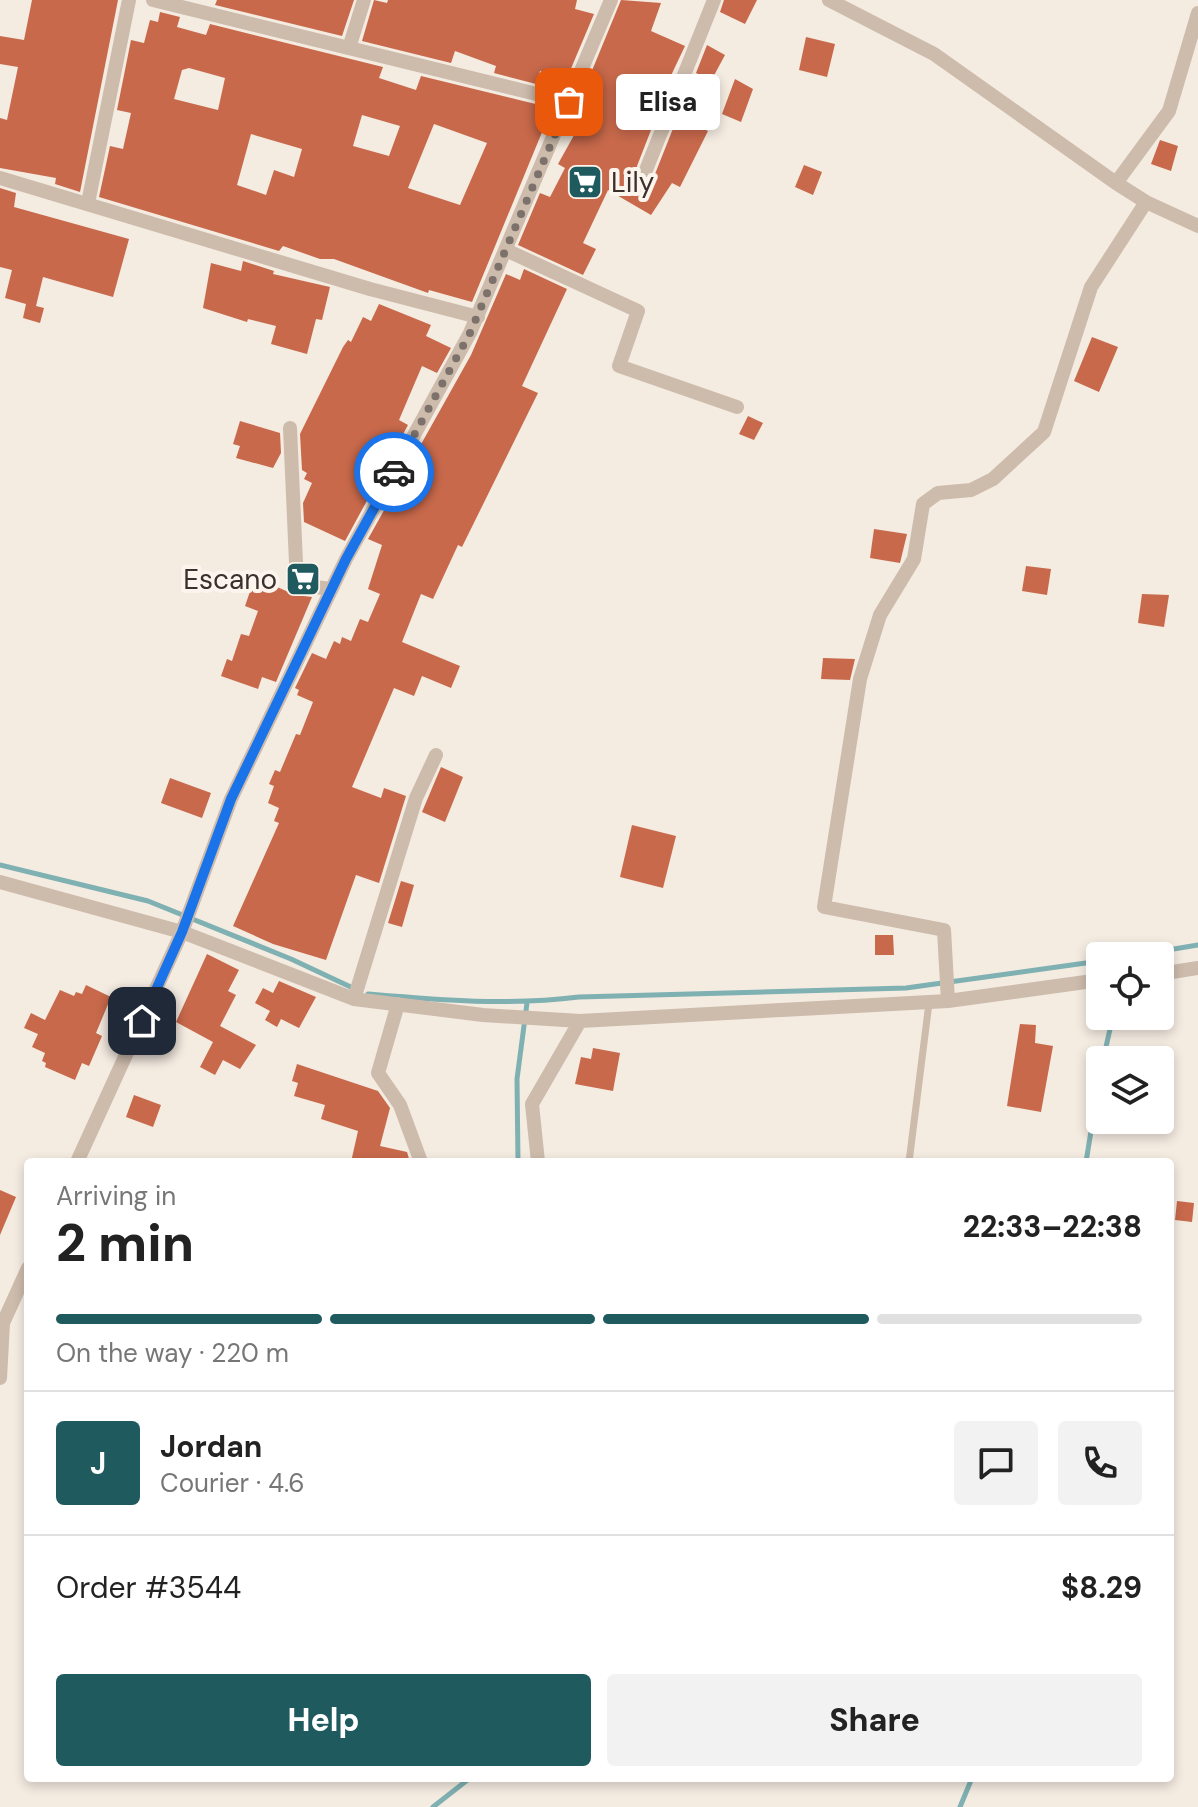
<!DOCTYPE html>
<meta charset="utf-8">
<style>
body{margin:0;font-family:"DM Sans",sans-serif;background:#f2f2f2;color:#222;height:100vh;display:flex;flex-direction:column;font-size:30px;white-space:nowrap}
*{box-sizing:border-box;margin:0}
p{font-size:26px;color:#767676}
.icon{flex:none;width:44px;height:44px;fill:none;stroke:currentColor;stroke-width:2;stroke-linecap:round;stroke-linejoin:round}
.map{position:relative;flex:1;overflow:hidden}
.drawer{position:absolute;left:24px;top:1158px;width:1150px;height:624px;display:flex;flex-direction:column;background:#fff;border-radius:8px;box-shadow:0 4px 12px #0003}
.drawer>*{flex:none}
.tools{position:absolute;left:1086px;top:942px;display:grid;gap:16px}
.tools a{display:grid;place-items:center;width:88px;height:88px;border-radius:8px;background:#fff;box-shadow:0 4px 12px #0003;font-size:40px}
.pin{position:absolute;display:grid;place-items:center;width:68px;height:68px;color:#fff;margin:-34px;border-radius:16px;box-shadow:0 4px 12px #0006}
.courier{position:absolute;display:grid;place-items:center;width:80px;height:80px;margin:-40px;border:6px solid #1a73e8;border-radius:50%;background:#fff;color:#222;box-shadow:0 2px 10px #0007}
.bubble{position:absolute;height:56px;border-radius:8px;background:#fff;box-shadow:0 4px 12px #0003;font-size:26px;font-weight:800;line-height:56px;text-align:center}
.head em{font-style:normal;font-weight:800}
.head div{display:flex;flex-direction:column-reverse}
.head{display:flex;align-items:center;justify-content:space-between;height:136px;padding:0 32px}
h1{font-size:52px;font-weight:800;line-height:60px}
.bar{display:grid;grid-template-columns:repeat(4,1fr);gap:12px 8px;align-content:center;height:96px;padding:0 32px}
.bar i{height:10px;border-radius:6px;background:#e0e0e0}
.bar .current{background:#1f5a5e}
.bar p{grid-column:span 4}
.line{display:flex;align-items:center;gap:20px;padding:0 32px;border-top:2px solid #e0e0e0}
.line div{flex:1}
.round{display:grid;place-items:center;flex:none;width:84px;height:84px;border-radius:8px;background:#f2f2f2}
.cta{display:flex;gap:16px;margin-top:auto;padding:16px 32px}
.cta a{flex:1;height:92px;border-radius:8px;background:#1f5a5e;color:#fff;font-size:32px;font-weight:800;line-height:92px;text-align:center}
.cta a+a{background:#f2f2f2;color:#222}
.map>svg:first-child{display:block}
.lines{fill:none;stroke-linecap:round;stroke-linejoin:round}
.stream{stroke:#7fb0b2;stroke-width:5}
.building{fill:#c8694b;fill-rule:evenodd}
.service{stroke:#cdbbac;stroke-width:7}
.minor{stroke:#cdbbac;stroke-width:14}
.done{stroke:#7c716b;stroke-width:8;stroke-dasharray:0 14.4}
.route{stroke:#1a73e8;stroke-width:10}
.labels{text-anchor:middle;dominant-baseline:central;stroke-width:8;stroke-linejoin:round;paint-order:stroke}
.poi-label{font-size:28px;fill:#3b302b;stroke:#fbf5ee;text-anchor:start}
</style>
<div class="map">
<svg width="1198" height="1807" viewBox="0 0 1198 1807">
<rect width="100%" height="100%" fill="#f4ebe1"/>
<g class="lines">
<path class="stream" d="M0,865l148,36 143,58 64,30
M1132,956l66,-11
M368,994c71,6 139,12 211,3l327,-9 194,-27
M1103,1060l10,-44
M518,1162l-1,-83 10,-76
M1086,1162l14,-86
M433,1807l37,-29
M960,1807l12,-29"/>
</g>
<path class="building" d="M32,0h86l-38,192 -25,-8 1,-6 -56,-10v-50l7,2 11,-53 -18,-3v-28l24,4z
M217,0h137l-12,36 -127,-31z
M374,0l13,3 1,-3h189l-2,9 19,5 -27,64 -27,-7 -4,13 -42,-11 2,-7 -41,-15 -4,12 -89,-22z
M621,0l40,3 -10,28 34,15 -28,59 3,2 -23,59 1,10 9,4 8,-6 23,-58 30,15 -28,56 -8,-4 -21,32 -43,-25 -25,53 13,6 -13,26 -65,-30 22,-52 10,4 15,-29 -7,-4 30,-54 -4,-2 14,-32 -7,-3z
M724,0h33l-12,24 -25,-12z
M160,12l20,5 -3,10 29,8 4,-11 173,43 -4,11 37,12 5,-14 131,32 -80,194 -43,-12 -1,3 -94,-34h-14l-37,-13 -4,5 -180,-54 11,-51 13,3 8,-36 -14,-3 14,-70 13,3 6,-23 8,2zM189,68l36,10 -7,32 -44,-11 8,-29zM362,115l38,11 -11,30 -36,-10zM434,124l53,19 -27,62 -52,-17zM251,134l51,15 -8,28 -20,-7 -8,25 -29,-10z
M806,37l29,7 -8,33 -28,-7z
M707,45l18,10 -14,26 -15,-8z
M735,79l18,10 -12,33 -19,-8z
M1160,140l18,6 -7,25 -20,-7z
M804,165l18,7 -9,23 -18,-8z
M0,188l16,5 -2,14 115,32 -16,58 -70,-20 -7,29 8,2 -4,15 -17,-5 3,-14 -21,-6 7,-28 -12,-3z
M243,261l31,10 -1,3 57,13 -8,33 -6,-1 -9,35 -36,-10 5,-18 -28,-7 -1,3 -44,-14 8,-45 30,8z
M524,269l43,20 -45,97 16,7 -76,154 -4,-2 -25,54 -12,-5 -19,48 58,24 -9,22 -29,-12 -8,20 -20,-8 -42,99 29,11 3,-10 22,8 -27,87 -23,-8 -30,85 -53,-16 -40,-18 46,-103 -5,-2 5,-13 -11,-5 6,-17 -5,-2 6,-14 5,2 16,-38 4,1 13,-33 -16,-7 2,-5 -4,-2 17,-35 14,6 8,-18 6,3 2,-7 9,4 9,-22 8,3 12,-28 -12,-5 14,-44 -14,-6 103,-184 35,-81 14,6z
M379,304l52,21 -5,11 25,12 -14,25 -15,-7 -23,54 9,5 -63,116 -41,-19 -1,-19 9,-20 -8,-4 3,-6 -5,-3 -2,-36 43,-87 5,-7 3,2 12,-25 8,4z
M1092,337l26,10 -19,45 -25,-11z
M748,416l15,7 -9,17 -15,-6z
M240,421l40,12 1,20 -8,15 -37,-10 4,-12 -7,-2z
M874,529l33,5 -7,29 -30,-5z
M1026,566l25,3 -4,26 -25,-4z
M255,577l40,18 17,2 -36,85 -14,-5 -4,12 -37,-13 6,-17 5,2 9,-27 8,2 9,-25 -13,-5z
M1142,594l27,1 -5,32 -26,-4z
M823,658l32,1 -5,21 -29,-1z
M441,767l22,10 -18,45 -23,-10z
M170,778l41,15 -9,25 -41,-15z
M632,825l44,11 -13,52 -43,-11z
M401,881l13,4 -12,42 -14,-4z
M875,935h18l1,20h-19z
M207,954l32,16 -11,21 8,4 -16,31 36,19 -16,24 -17,-9 -8,15 -15,-8 13,-25 -37,-20z
M279,981l37,16 -17,31 -18,-9 -4,8 -12,-7 5,-9 -15,-8 8,-15 10,5z
M86,985l25,12 -15,36 6,3 -13,30 -7,-3 -7,17 -30,-13 1,-4 -4,-2 3,-8 -13,-6 6,-13 -14,-6 7,-15 14,7 15,-30 14,6 2,-4 6,2z
M116,991l13,6 -7,17 -13,-6z
M1020,1024l16,1 -1,18 18,3 -12,66 -34,-6z
M593,1048l27,5 -7,38 -38,-7 6,-27 10,2z
M297,1064l81,27 12,17 -10,38 27,6 3,10h-59l7,-31 -37,-12 4,-14 -31,-9 4,-13 -6,-2z
M134,1095l27,10 -8,22 -27,-10z
M0,1190l16,7 -16,38z
M1177,1201l17,2 -2,19 -17,-2z"/>
<g class="lines">
<path class="service" d="M909,1162l20,-159"/>
<path class="minor" d="M153,0l416,102
M829,0l105,54 182,129 30,19 52,24
M349,48l15,-48
M646,170l68,-170
M0,178l370,111 108,28
M1116,183l53,-72 29,-98
M88,203l41,-203
M506,250l132,61 -19,55 118,41
M290,428l7,157 35,4
M0,882l182,50 172,67 129,16 97,6 368,-20 152,-21
M1160,974l38,-6
M354,999l62,-201 20,-43
M948,1001l-4,-71 -120,-23 36,-228 20,-64 34,-56 9,-55 15,-11 33,-3 22,-11 51,-47 47,-145 55,-85
M398,1004l-20,69 22,32 21,57
M77,1162l105,-230 49,-133 115,-240 124,-226 141,-333
M538,1162l-6,-58 48,-83
M0,1378l3,-55 25,-55"/>
</g>
<g class="lines">
<path class="done" d="M394,472l76,-139 99,-231"/>
<path class="route" d="M142,1021l40,-89 49,-133 115,-240 48,-87"/>
</g>
<defs>
<g id="supermarket-square" transform="scale(1.8)"><rect x="-9" y="-9" width="18" height="18" rx="4" fill="#1f5a5e" stroke="#fbf5ee"/><path d="M-6-5.5h2.5l.6 2H6L4.5 2H-2.5L-4.4-4H-6ZM-1.5 3.2a1.3 1.3 0 1 0 .1 0ZM3 3.2a1.3 1.3 0 1 0 .1 0Z" fill="#fff"/></g>
</defs>
<g fill-rule="evenodd">
<use href="#supermarket-square" x="585" y="182"/>
<use href="#supermarket-square" x="303" y="579"/>
</g>
<g class="labels">
<g class="poi-label">
<text x="611" y="182">Lily</text>
<text x="277" y="579" text-anchor="end">Escano</text>
</g>
</g>
</svg>
<div class="tools">
<a><svg class="icon" aria-label="locate" viewBox="0 0 24 24"><circle cx="12" cy="12" r="6"/><path d="M12 2v4M12 18v4M2 12h4M18 12h4"/></svg></a>
<a><svg class="icon" aria-label="layers" viewBox="0 0 24 24"><path d="M12 4l9 5-9 5-9-5zM3 14l9 5 9-5"/></svg></a>
</div>
<div class="pin" style="left:569px;top:102px;background:#ea580c"><svg class="icon" aria-label="bag" viewBox="0 0 24 24"><path d="M5 8h14l-1 12H6zM9 8a3 3 0 0 1 6 0"/></svg></div>
<div class="pin" style="left:142px;top:1021px;background:#1f2937"><svg class="icon" aria-label="home" viewBox="0 0 24 24"><path d="M3 11l9-7 9 7M6 9v11h12V9"/></svg></div>
<div class="courier" style="left:394px;top:472px"><svg class="icon" aria-label="car" viewBox="0 0 24 24"><path d="M5 17H2v-5l4-1 3-4h7l3 4 3 1v5h-3M9 17h6M6 11h13"/><circle cx="7" cy="17" r="2"/><circle cx="17" cy="17" r="2"/></svg></div>
<div class="bubble" style="left:616px;top:74px;width:104px">Elisa</div>
<section class="drawer">
<div class="head"><div><h1>2 min</h1><p>Arriving in</p></div><em>22:33–22:38</em></div>
<div class="bar"><i class="current"></i><i class="current"></i><i class="current"></i><i></i><p>On the way · 220 m</p></div>
<div class="line" style="height:144px"><b class="round" style="background:#1f5a5e;color:#fff">J</b><div><b>Jordan</b><p>Courier · 4.6</p></div><a class="round"><svg class="icon" aria-label="chat" viewBox="0 0 24 24"><path d="M4 5h16v11H9l-5 4z"/></svg></a><a class="round"><svg class="icon" aria-label="phone" viewBox="0 0 24 24"><path d="M5 4h4l2 5-3 2q2 4 5 5l2-3 5 2v4C11 20 4 13 5 4z"/></svg></a></div>
<div class="line" style="height:104px"><div>Order #3544</div><b>$8.29</b></div>
<div class="cta"><a>Help</a><a>Share</a></div>
</section>
</div>
